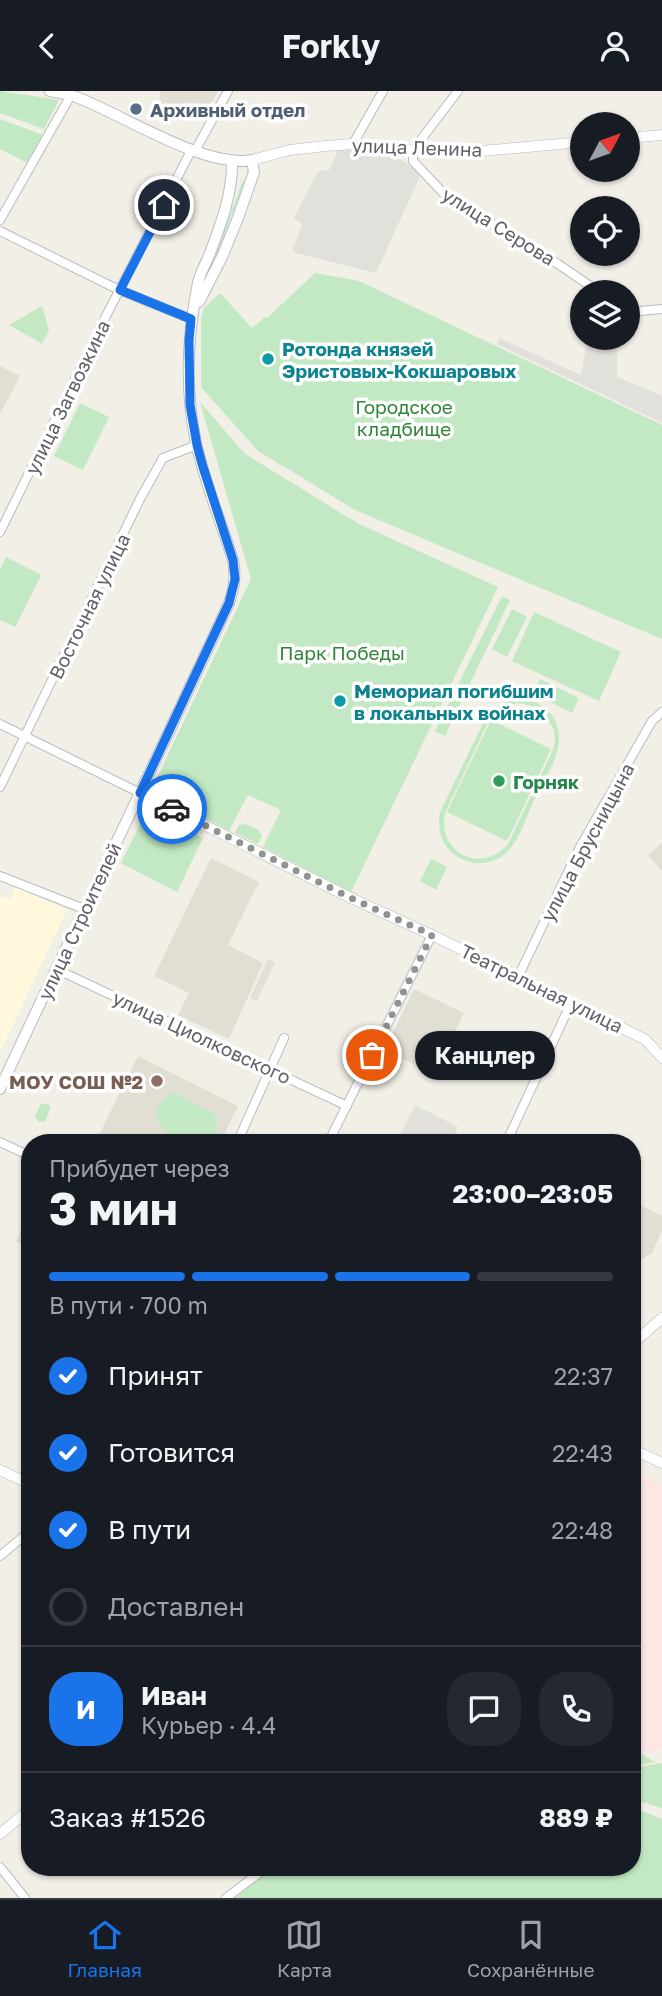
<!DOCTYPE html>
<html lang="ru">
<meta charset="utf-8">
<style>
body{margin:0;font-family:"Golos Text",sans-serif;background:#242831;color:#f1f3f6;height:100vh;display:flex;flex-direction:column;font-size:26px;white-space:nowrap}
*{box-sizing:border-box;margin:0}
p{font-size:23px;color:#9ea1a6}
.icon{flex:none;width:38px;height:38px;fill:none;stroke:currentColor;stroke-width:2;stroke-linecap:round;stroke-linejoin:round}
.map{position:relative;flex:1;overflow:hidden}
.panel{position:absolute;left:21px;top:1043px;width:620px;height:742px;display:flex;flex-direction:column;background:#171b24;border-radius:28px;box-shadow:0 2px 5px #0004}
.panel>*{flex:none}
.needle{width:46px;rotate:49deg}
.fabs{position:absolute;left:570px;top:21px;display:grid;gap:14px}
.fabs a{display:grid;place-items:center;width:70px;height:70px;border-radius:50%;background:#171b24;box-shadow:0 2px 5px #0004;font-size:35px}
.pin{position:absolute;display:grid;place-items:center;width:60px;height:60px;color:#fff;margin:-30px;border:4px solid #fff;border-radius:50%;box-shadow:0 2px 7px #0007}
.courier{position:absolute;display:grid;place-items:center;width:70px;height:70px;margin:-35px;border:5px solid #1a73e8;border-radius:50%;background:#fff;color:#222;box-shadow:0 2px 9px #0007}
.bubble{position:absolute;height:49px;border-radius:24px;background:#171b24;box-shadow:0 2px 5px #0004;font-size:23px;font-weight:700;line-height:49px;text-align:center}
.head em{font-style:normal;font-weight:700}
.head div{display:flex;flex-direction:column-reverse}
.head{display:flex;align-items:center;justify-content:space-between;height:119px;padding:0 28px}
h1{font-size:46px;font-weight:700;line-height:52px}
.bar{display:grid;grid-template-columns:repeat(4,1fr);gap:10px 7px;align-content:center;height:84px;padding:0 28px}
.bar i{height:9px;border-radius:5px;background:#363941}
.bar .active{background:#1a73e8}
.bar p{grid-column:span 4}
.line{display:flex;align-items:center;gap:18px;padding:0 28px;border-top:2px solid #363941}
.line div{flex:1}
.round{display:grid;place-items:center;flex:none;width:74px;height:74px;border-radius:28px;background:#242831}
ol{padding:0 28px;list-style:none}
li{display:flex;align-items:center;gap:21px;height:77px}
li p{margin-inline-start:auto}
li .icon{padding:7px;border-radius:50%;background:#1a73e8;color:#fff;stroke-width:4}
li:last-child{color:#9ea1a6}
li i{width:38px;height:38px;border:4px solid #363941;border-radius:50%}
header{display:flex;justify-content:space-between;align-items:center;height:91px;padding:0 28px;background:#171b24;font-size:32px;font-weight:700}
.tab-bar{display:flex;justify-content:space-around;align-items:center;height:98px;border-top:2px solid #363941;background:#171b24;font-size:19px;color:#9ea1a6}
.tab-bar a{display:grid;justify-items:center;gap:4px}
.tab-bar .active{color:#1a73e8}
.map>svg:first-child{display:block}
.commercial{fill:#fff8dd}
.industrial{fill:#e2e0da}
.education{fill:#e1ded4}
.medical{fill:#fde6e3}
.green{fill:#c2e9c3;fill-rule:evenodd}
.lines{fill:none;stroke-linecap:round;stroke-linejoin:round}
.minor-casing{stroke:#b9bcc0;stroke-width:10}
.tertiary-casing{stroke:#b9bcc0;stroke-width:11}
.secondary-casing{stroke:#b9bdc2;stroke-width:12}
.minor{stroke:#fff;stroke-width:8}
.tertiary{stroke:#fff;stroke-width:10}
.secondary{stroke:#fff;stroke-width:10}
.done{stroke:#919393;stroke-width:7;stroke-dasharray:0 12.6}
.route{stroke:#1a73e8;stroke-width:9}
.service-dot{fill:#5c6f8a;stroke:#fff;stroke-width:2.5}
.culture-dot{fill:#0f9aa8;stroke:#fff;stroke-width:2.5}
.leisure-dot{fill:#2e9e5b;stroke:#fff;stroke-width:2.5}
.education-dot{fill:#8d6e63;stroke:#fff;stroke-width:2.5}
.labels{text-anchor:middle;dominant-baseline:central;stroke-width:7;stroke-linejoin:round;paint-order:stroke}
.service-label{font-size:19px;font-weight:bold;fill:#4e5e75;stroke:#fff;text-anchor:start}
.street-label{font-size:19px;fill:#5e6267;stroke:#fff}
.culture-label{font-size:19px;font-weight:bold;fill:#0d838f;stroke:#fff;text-anchor:start}
.park-label{font-size:19px;fill:#308437;stroke:#fff}
.leisure-label{font-size:19px;font-weight:bold;fill:#27864d;stroke:#fff;text-anchor:start}
.education-label{font-size:19px;font-weight:bold;fill:#785e54;stroke:#fff;text-anchor:end}
</style>
<header><svg class="icon" aria-label="back" viewBox="0 0 24 24"><path d="M15 5l-7 7 7 7"/></svg>Forkly<svg class="icon" aria-label="person" viewBox="0 0 24 24"><circle cx="12" cy="8" r="4"/><path d="M4 21q1-7 8-7t8 7"/></svg></header>
<div class="map">
<svg width="662" height="1807" viewBox="0 0 662 1807">
<rect width="100%" height="100%" fill="#f1efe6"/>
<path class="commercial" d="M15,796l52,23 -67,143v-157l10,3z"/>
<path class="industrial" d="M339,57l51,4 31,22 -45,99 -84,-21 10,-28 -8,-6 24,-47 11,-1z
M499,247l82,37 7,-37h29v39l45,19v27l-165,-79z
M268,868l7,3 -18,39 -7,-3z
M415,1014l43,22 -8,16h-54z"/>
<path class="education" d="M160,0h58l-12,21 -8,-4 -17,6 -22,-12z
M0,275l20,10 -20,38z
M662,752v28l-14,-16z
M211,767l48,24 -31,63 35,18 -34,76 -51,-24 11,-22 -35,-17z
M414,898l50,24 -30,61 -49,-24z
M138,965l100,50 -18,37h-125z
M632,1110l30,15v14l-10,23 -20,12z
M30,1123v35l-14,-8z"/>
<path class="medical" d="M632,1380l30,15v264l-30,4z"/>
<path class="green" d="M0,0l59,9 -15,29 -44,-16z
M0,28l43,16 -16,28 -27,-14z
M243,89l1,3 -27,72 -1,-2z
M315,182l44,8 303,144v214l-307,-129 -97,-59 -57,-64v-69l3,-10 16,-15 32,35 13,-11 2,1z
M42,215l7,24 -7,14 -33,-19z
M200,311l45,52 114,70 139,63 -147,305 -88,-45 18,-37 -33,-15 -19,36 -72,-39v-14l94,-199z
M80,312l29,14 -26,53 -29,-14z
M6,466l35,18 -26,52 -15,-7v-50z
M502,505l8,4 -65,136 -10,-5z
M512,518l15,8 -20,40 -15,-8z
M534,521l87,40 -22,49 -87,-40z
M540,588l39,19 -7,15 -39,-20z
M516,608c13,0 25,4 34,14 23,27 -4,63 -17,89 -8,18 -15,44 -32,55 -14,9 -33,8 -46,-2 -14,-10 -18,-26 -15,-43l47,-97 16,-13zM517,612l12,2 16,9 9,16 1,13 -4,11 -43,90c-27,31 -71,9 -63,-31l45,-95 14,-11z
M491,629l60,29 -44,92 -60,-29z
M147,719l56,28 -26,54 -56,-29z
M246,733l12,6 4,6 -4,8 -23,-11 4,-8z
M431,768l16,8 -11,23 -16,-9z
M170,1003h6l37,19c8,10 2,19 -3,30 -7,0 -16,1 -23,-1 -25,-8 -45,-28 -17,-48z
M45,1012l5,3v4l-5,11 -7,1 -3,-6 5,-11z
M632,1657l23,14 -23,4z
M662,1672v45l-30,-9v-31z
M632,1716l30,12v79h-427l23,-19 19,-12h355z"/>
<g class="lines">
<g class="minor-casing">
<path id="minor" d="M458,0l-45,59v11l32,34 113,69 41,28
M353,53l30,-53
M195,60l33,-60
M0,129l71,-125
M0,140l117,58 74,30
M628,221l34,-3
M0,441l105,-214 87,-169
M0,633l140,69
M0,696l140,-288 23,-41 34,-13
M0,785l84,33
M56,878l291,137
M518,886l62,-130 72,-126 10,-9
M0,1051l30,14
M237,1052l47,-105
M328,1052l104,-208
M506,1052l65,-140
M0,1465l30,-25
M0,1776l25,31
M226,1807l41,-31"/>
</g>
<g class="tertiary-casing">
<path id="tertiary" d="M628,47l34,-3
M252,69l38,-10 35,-4 28,-2 60,6 68,1 102,-9
M140,702l213,106 79,36 178,87 36,18 16,18
M632,1253l30,-26
M632,1358l30,14
M0,1379l30,14
M0,1743l30,-25"/>
</g>
<g class="secondary-casing">
<path id="secondary" d="M50,0c9,2 18,3 26,6 46,17 129,72 176,63l2,12 -16,46 -16,39 -23,45
M0,998c75,-162 154,-323 229,-486 5,-15 7,-27 4,-43 -12,-38 -28,-77 -37,-117 -11,-53 -9,-107 2,-160 2,-10 8,-20 12,-30 11,-29 23,-61 22,-92"/>
</g>
<use href="#minor" class="minor"/>
<use href="#tertiary" class="tertiary"/>
<use href="#secondary" class="secondary"/>
</g>
<g class="lines">
<path class="done" d="M172,718l181,90 79,36 -60,120"/>
<path class="route" d="M164,114l-44,85 71,29 -2,22 1,64 7,40 5,19 31,96 2,19 -6,24 -89,190 32,16"/>
</g>
<circle class="service-dot" cx="136" cy="18" r="7"/>
<g class="culture-dot">
<circle cx="268" cy="268" r="7"/>
<circle cx="340" cy="610" r="7"/>
</g>
<circle class="leisure-dot" cx="499" cy="690" r="7"/>
<circle class="education-dot" cx="157" cy="990" r="7"/>
<g class="labels">
<g class="service-label">
<text x="150" y="18">Архивный отдел</text>
</g>
<g class="street-label">
<text transform="translate(417 56) rotate(2)">улица Ленина</text>
<text transform="translate(499 135) rotate(32)">улица Серова</text>
<text transform="translate(67 306) rotate(-64)">улица Загвозкина</text>
<text transform="translate(89 515) rotate(-64)">Восточная улица</text>
<text transform="translate(587 751) rotate(-62)">улица Брусницына</text>
<text transform="translate(79 830) rotate(-65)">улица Строителей</text>
<text transform="translate(542 897) rotate(26)">Театральная улица</text>
<text transform="translate(202 946) rotate(25)">улица Циолковского</text>
</g>
<g class="culture-label">
<text x="282" y="257">Ротонда князей<tspan x="282" dy="22">Эристовых-Кокшаровых</tspan></text>
<text x="354" y="599">Мемориал погибшим<tspan x="354" dy="22">в локальных войнах</tspan></text>
</g>
<g class="park-label">
<text x="404" y="315">Городское<tspan x="404" dy="22">кладбище</tspan></text>
<text x="342" y="561">Парк Победы</text>
</g>
<g class="leisure-label">
<text x="513" y="690">Горняк</text>
</g>
<g class="education-label">
<text x="143" y="990">МОУ СОШ №2</text>
</g>
</g>
</svg>
<div class="fabs">
<a><svg class="needle" viewBox="-14 -14 28 28"><path d="M0-13l5 13h-10z" fill="#e53935"/><path d="M0 13l5-13h-10z" fill="#9ea1a6"/></svg></a>
<a><svg class="icon" aria-label="locate" viewBox="0 0 24 24"><circle cx="12" cy="12" r="6"/><path d="M12 2v4M12 18v4M2 12h4M18 12h4"/></svg></a>
<a><svg class="icon" aria-label="layers" viewBox="0 0 24 24"><path d="M12 4l9 5-9 5-9-5zM3 14l9 5 9-5"/></svg></a>
</div>
<div class="pin" style="left:372px;top:964px;background:#ea580c"><svg class="icon" aria-label="bag" viewBox="0 0 24 24"><path d="M5 8h14l-1 12H6zM9 8a3 3 0 0 1 6 0"/></svg></div>
<div class="pin" style="left:164px;top:114px;background:#1f2937"><svg class="icon" aria-label="home" viewBox="0 0 24 24"><path d="M3 11l9-7 9 7M6 9v11h12V9"/></svg></div>
<div class="courier" style="left:172px;top:718px"><svg class="icon" aria-label="car" viewBox="0 0 24 24"><path d="M5 17H2v-5l4-1 3-4h7l3 4 3 1v5h-3M9 17h6M6 11h13"/><circle cx="7" cy="17" r="2"/><circle cx="17" cy="17" r="2"/></svg></div>
<div class="bubble" style="left:415px;top:940px;width:140px">Канцлер</div>
<section class="panel">
<div class="head"><div><h1>3 мин</h1><p>Прибудет через</p></div><em>23:00–23:05</em></div>
<div class="bar"><i class="active"></i><i class="active"></i><i class="active"></i><i></i><p>В пути · 700 m</p></div>
<ol>
<li><svg class="icon" aria-label="check" viewBox="0 0 24 24"><path d="M5 12l5 5 9-10"/></svg>Принят<p>22:37</p></li>
<li><svg class="icon" aria-label="check" viewBox="0 0 24 24"><path d="M5 12l5 5 9-10"/></svg>Готовится<p>22:43</p></li>
<li><svg class="icon" aria-label="check" viewBox="0 0 24 24"><path d="M5 12l5 5 9-10"/></svg>В пути<p>22:48</p></li>
<li><i></i>Доставлен</li>
</ol>
<div class="line" style="height:126px"><b class="round" style="background:#1a73e8;color:#fff">И</b><div><b>Иван</b><p>Курьер · 4.4</p></div><a class="round"><svg class="icon" aria-label="chat" viewBox="0 0 24 24"><path d="M4 5h16v11H9l-5 4z"/></svg></a><a class="round"><svg class="icon" aria-label="phone" viewBox="0 0 24 24"><path d="M5 4h4l2 5-3 2q2 4 5 5l2-3 5 2v4C11 20 4 13 5 4z"/></svg></a></div>
<div class="line" style="height:91px"><div>Заказ #1526</div><b>889 ₽</b></div>
</section>
</div>
<nav class="tab-bar">
<a class="active"><svg class="icon" aria-label="home" viewBox="0 0 24 24"><path d="M3 11l9-7 9 7M6 9v11h12V9"/></svg>Главная</a>
<a><svg class="icon" aria-label="map" viewBox="0 0 24 24"><path d="M3 6l6-2 6 2 6-2v14l-6 2-6-2-6 2zM9 4v14M15 6v14"/></svg>Карта</a>
<a><svg class="icon" aria-label="saved" viewBox="0 0 24 24"><path d="M7 4h10v16l-5-4-5 4z"/></svg>Сохранённые</a>
</nav>
